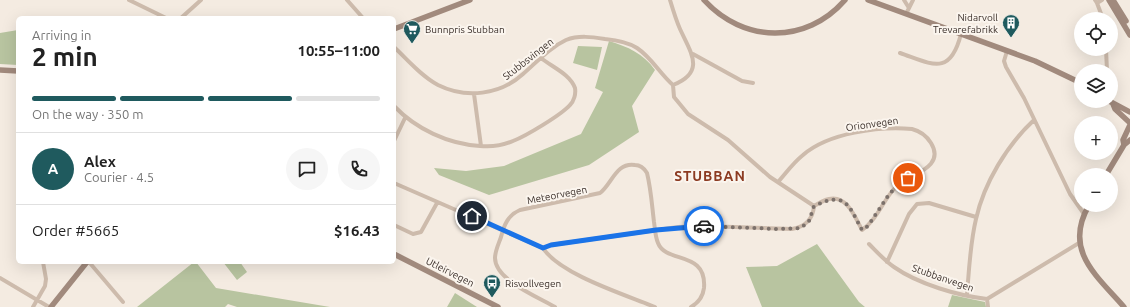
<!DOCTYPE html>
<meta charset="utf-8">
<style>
body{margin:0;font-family:Ubuntu,sans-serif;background:#f6f6f6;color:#222;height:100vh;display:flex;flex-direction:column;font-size:15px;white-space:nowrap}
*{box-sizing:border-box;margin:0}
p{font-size:13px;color:#767676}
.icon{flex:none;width:22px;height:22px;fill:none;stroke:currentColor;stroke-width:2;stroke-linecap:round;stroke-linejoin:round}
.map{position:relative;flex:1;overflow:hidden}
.drawer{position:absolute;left:16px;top:16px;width:380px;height:248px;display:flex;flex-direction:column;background:#fff;border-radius:6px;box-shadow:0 4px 16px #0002}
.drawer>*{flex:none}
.controls{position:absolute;left:1074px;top:12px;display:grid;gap:8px}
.controls a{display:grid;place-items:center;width:44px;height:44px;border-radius:50%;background:#fff;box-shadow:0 4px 16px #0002;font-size:20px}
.pin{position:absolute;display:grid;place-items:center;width:34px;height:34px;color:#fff;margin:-17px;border:2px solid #fff;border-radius:50%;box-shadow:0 1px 4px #0007}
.courier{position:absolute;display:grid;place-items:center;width:40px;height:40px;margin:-20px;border:3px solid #1a73e8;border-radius:50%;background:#fff;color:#222;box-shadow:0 1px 5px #0007}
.head em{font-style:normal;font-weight:700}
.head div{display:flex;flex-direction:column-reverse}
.head{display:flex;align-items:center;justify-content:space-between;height:68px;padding:0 16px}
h1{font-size:26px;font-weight:700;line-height:30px}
.bar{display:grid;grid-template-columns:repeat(4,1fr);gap:6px 4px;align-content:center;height:48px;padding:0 16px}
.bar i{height:5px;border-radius:3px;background:#e0e0e0}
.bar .active{background:#1f5a5e}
.bar p{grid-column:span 4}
.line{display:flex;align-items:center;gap:10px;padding:0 16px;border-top:1px solid #e0e0e0}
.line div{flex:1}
.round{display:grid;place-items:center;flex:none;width:42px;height:42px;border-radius:21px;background:#f6f6f6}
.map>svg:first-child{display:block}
.green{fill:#b8c4a0}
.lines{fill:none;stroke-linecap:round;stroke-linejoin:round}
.street{stroke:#cdbbac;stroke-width:4}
.secondary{stroke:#a18a7d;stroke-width:5.5}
.done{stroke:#7c716b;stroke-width:4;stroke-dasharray:0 7.2}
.route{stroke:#1a73e8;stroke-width:5}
.labels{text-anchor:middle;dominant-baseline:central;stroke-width:4;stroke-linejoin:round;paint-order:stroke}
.poi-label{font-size:10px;fill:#3b302b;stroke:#fbf5ee;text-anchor:start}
.street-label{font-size:10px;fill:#3b302b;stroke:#fbf5ee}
.district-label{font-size:14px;font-weight:bold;letter-spacing:1px;fill:#8c3b22;stroke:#fbf5ee}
</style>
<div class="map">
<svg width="1130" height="307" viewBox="0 0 1130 307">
<rect width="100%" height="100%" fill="#f4ebe1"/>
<path class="green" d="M18,30v35l-18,-1v-31z
M609,41c19,6 34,12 46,29l-23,36 7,26 -50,33 -100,30 -50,-20 -5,-7 32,3 38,-5 77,-32 22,-42 -8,-4z
M578,46l24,1 -5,23 -24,-7z
M817,244l42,58 6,5h-103l-16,-40 31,-1z
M194,262h2l20,26 114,19h-93l-9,-3 -3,3h-88z
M223,262h17l7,10 -10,8z
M455,293l22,14h-30z
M952,295l33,7 1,5h-38z"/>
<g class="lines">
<path class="street" d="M129,0l37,18
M347,0l16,18
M904,0l5,8
M1095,0l2,3 5,-3
M1097,3l6,16
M906,14l7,-14
M181,18l20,-18
M394,47c14,13 27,29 44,38 28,14 62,10 85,-11 14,-12 26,-26 43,-34 13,-5 26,-3 39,-1 10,1 23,3 32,9 15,10 23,26 36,37 33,-13 18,-32 7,-56 -4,-9 -7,-19 -10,-29
M1106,49l1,22
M1007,51l-3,10 2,6 18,31 46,96 14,20
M900,53c32,11 50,24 61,-19
M693,54l49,27 11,2
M673,85l1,12 14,17 40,26 42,37 44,29
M474,94l7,52
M394,106c22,23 54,38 86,40 11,1 24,-1 33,-5 13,-5 48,-26 57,-36 4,-4 6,-11 5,-17 -5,-14 -23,-21 -34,-30
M394,141l11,-23
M778,182c8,-9 15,-19 25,-27 25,-22 76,-29 109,-26 8,2 14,6 19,14 16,26 -25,32 -37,46 -11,12 -18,32 -32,41 -7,-13 -15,-35 -33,-31 -5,1 -10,4 -15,7
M394,183l149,65 8,-3 127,-18 25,-1 89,3c13,-2 21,-10 22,-23
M394,225l19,9 8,-2 16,-29
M869,244c8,8 16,17 25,23 24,17 65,29 93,32l92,-56
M543,248c16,26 83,47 112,59
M89,262l34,40
M887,262l22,-48 8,-10 12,-1 47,14
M0,278l49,29
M967,295c2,-25 3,-51 9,-76 8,-36 31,-74 58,-99
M987,299l1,8
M33,307l12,-21 1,-7 -3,-17
M555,307c-17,-10 -60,-27 -60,-49 0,-7 4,-15 6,-21 3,-12 7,-22 19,-27l80,-17c12,-9 16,-31 35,-28 5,0 9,3 12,8 4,16 5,33 7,49 1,6 1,14 4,21 8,21 49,7 46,45 -1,8 -6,15 -13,19"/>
<path class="secondary" d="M704,0c39,43 102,45 141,0
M868,0l167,61 46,22
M1109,0l21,35
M1113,0l13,21
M394,29l76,-29
M0,70l18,1
M1109,101l21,11
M1113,104l2,5 14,13
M1124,145l-1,-5 7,-15
M1106,175l18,-30 6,-5
M1089,205c-26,45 7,70 35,102
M394,254l104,53
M51,307l36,-45"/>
</g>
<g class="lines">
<path class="done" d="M704,226l73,3 24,-1 8,-7 5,-15c32,-15 34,-2 48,24l6,-4 20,-30 12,-14 8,-4"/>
<path class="route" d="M472,216l71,32 8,-3 105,-15 48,-4"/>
</g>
<defs>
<g id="building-pin" transform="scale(0.9)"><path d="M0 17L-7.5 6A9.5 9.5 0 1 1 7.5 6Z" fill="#1f5a5e" stroke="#fbf5ee"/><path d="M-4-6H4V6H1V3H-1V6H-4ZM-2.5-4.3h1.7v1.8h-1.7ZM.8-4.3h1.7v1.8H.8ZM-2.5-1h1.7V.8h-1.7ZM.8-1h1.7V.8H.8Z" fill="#fff"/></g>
<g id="supermarket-pin" transform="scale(0.9)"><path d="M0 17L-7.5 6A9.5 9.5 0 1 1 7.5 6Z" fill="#1f5a5e" stroke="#fbf5ee"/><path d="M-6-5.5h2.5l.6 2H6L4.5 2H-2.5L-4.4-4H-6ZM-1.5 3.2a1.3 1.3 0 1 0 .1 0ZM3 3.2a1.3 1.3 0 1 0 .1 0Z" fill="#fff"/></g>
<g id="bus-pin" transform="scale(0.9)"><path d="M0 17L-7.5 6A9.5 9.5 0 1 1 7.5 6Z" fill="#1f5a5e" stroke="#fbf5ee"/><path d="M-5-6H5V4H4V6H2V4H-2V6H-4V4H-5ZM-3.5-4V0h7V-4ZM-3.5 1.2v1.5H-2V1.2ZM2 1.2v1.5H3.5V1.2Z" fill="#fff"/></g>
</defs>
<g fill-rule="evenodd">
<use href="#building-pin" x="1011" y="23"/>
<use href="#supermarket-pin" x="412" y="29"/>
<use href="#bus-pin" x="492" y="283"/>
</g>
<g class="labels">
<g class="poi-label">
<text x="998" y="17" text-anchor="end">Nidarvoll<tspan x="998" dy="12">Trevarefabrikk</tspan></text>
<text x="425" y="29">Bunnpris Stubban</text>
<text x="505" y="283">Risvollvegen</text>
</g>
<g class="street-label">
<text transform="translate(528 59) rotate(-38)">Stubbsvingen</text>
<text transform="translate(872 124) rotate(-8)">Orionvegen</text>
<text transform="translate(557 195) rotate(-11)">Meteorvegen</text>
<text transform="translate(450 272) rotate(27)">Utleirvegen</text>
<text transform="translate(943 278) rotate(19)">Stubbanvegen</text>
</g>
<g class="district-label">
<text x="710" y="176">STUBBAN</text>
</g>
</g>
</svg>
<div class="controls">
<a><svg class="icon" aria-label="locate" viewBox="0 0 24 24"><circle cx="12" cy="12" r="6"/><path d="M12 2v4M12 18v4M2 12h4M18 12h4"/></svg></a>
<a><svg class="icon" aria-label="layers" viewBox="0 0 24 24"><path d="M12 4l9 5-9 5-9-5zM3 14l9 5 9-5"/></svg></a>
<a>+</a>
<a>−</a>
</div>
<div class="pin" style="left:908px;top:178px;background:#ea580c"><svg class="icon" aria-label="bag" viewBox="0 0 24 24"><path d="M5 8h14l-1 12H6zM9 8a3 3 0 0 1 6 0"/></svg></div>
<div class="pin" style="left:472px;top:216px;background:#1f2937"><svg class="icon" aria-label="home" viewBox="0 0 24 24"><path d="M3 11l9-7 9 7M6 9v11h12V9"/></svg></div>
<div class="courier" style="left:704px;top:226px"><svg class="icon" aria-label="car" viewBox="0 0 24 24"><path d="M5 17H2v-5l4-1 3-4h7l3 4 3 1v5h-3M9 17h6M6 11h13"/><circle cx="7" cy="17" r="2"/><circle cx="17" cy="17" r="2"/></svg></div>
<section class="drawer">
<div class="head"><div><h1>2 min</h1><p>Arriving in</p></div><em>10:55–11:00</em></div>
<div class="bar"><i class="active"></i><i class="active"></i><i class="active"></i><i></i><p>On the way · 350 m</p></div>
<div class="line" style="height:72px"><b class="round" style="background:#1f5a5e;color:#fff">A</b><div><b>Alex</b><p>Courier · 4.5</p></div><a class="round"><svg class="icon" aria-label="chat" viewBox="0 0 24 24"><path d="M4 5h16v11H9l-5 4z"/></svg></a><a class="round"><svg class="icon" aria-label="phone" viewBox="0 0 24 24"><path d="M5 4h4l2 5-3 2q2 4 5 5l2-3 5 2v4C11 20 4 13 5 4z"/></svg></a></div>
<div class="line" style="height:52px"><div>Order #5665</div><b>$16.43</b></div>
</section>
</div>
